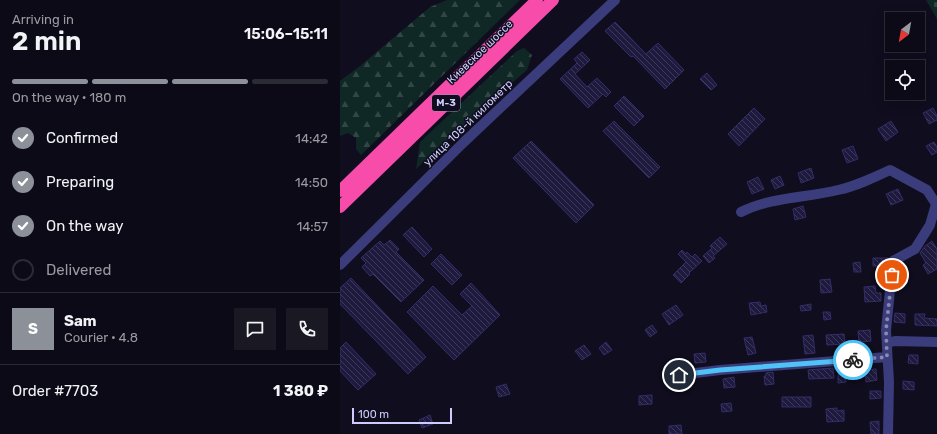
<!DOCTYPE html>
<meta charset="utf-8">
<style>
body{margin:0;font-family:Rubik,sans-serif;background:#191823;color:#f1f3f6;height:100vh;display:flex;flex-direction:column;font-size:15px;white-space:nowrap}
*{box-sizing:border-box;margin:0}
p{font-size:13px;color:#9a9aa1}
.icon{flex:none;width:22px;height:22px;fill:none;stroke:currentColor;stroke-width:2;stroke-linecap:round;stroke-linejoin:round}
.map{position:relative;flex:1;overflow:hidden}
.side{display:flex;flex-direction:column;background:#0b0a16;width:340px}
.side>*{flex:none}
.needle{width:26px;rotate:211deg}
.buttons{position:absolute;left:545px;top:12px;display:grid;gap:8px}
.buttons a{display:grid;place-items:center;width:40px;height:40px;border-radius:0px;background:#0b0a16;box-shadow:0 4px 16px #0002,0 0 0 1px #2b2b35;font-size:20px}
.scale{position:absolute;left:12px;bottom:10px;width:100px;box-sizing:border-box;padding-left:4px;border:2px solid #ceccfd;border-top:0;font-size:11px;line-height:14px;white-space:nowrap;color:#ceccfd;-webkit-text-stroke:3px #0f0d1e;paint-order:stroke}
.pin{position:absolute;display:grid;place-items:center;width:34px;height:34px;color:#fff;margin:-17px;border:2px solid #fff;border-radius:50%;box-shadow:0 1px 4px #0007}
.courier{position:absolute;display:grid;place-items:center;width:40px;height:40px;margin:-20px;border:3px solid #4fc3f7;border-radius:50%;background:#fff;color:#222;box-shadow:0 1px 5px #0007}
.overview em{font-style:normal;font-weight:600}
.overview div{display:flex;flex-direction:column-reverse}
.overview{display:flex;align-items:center;justify-content:space-between;height:68px;padding:0 12px}
h1{font-size:26px;font-weight:600;line-height:30px}
.bar{display:grid;grid-template-columns:repeat(4,1fr);gap:6px 4px;align-content:center;height:48px;padding:0 12px}
.bar i{height:5px;border-radius:3px;background:#2b2b35}
.bar .selected{background:#8c9099}
.bar p{grid-column:span 4}
.line{display:flex;align-items:center;gap:10px;padding:0 12px;border-top:1px solid #2b2b35}
.line div{flex:1}
.round{display:grid;place-items:center;flex:none;width:42px;height:42px;border-radius:0px;background:#191823}
ol{padding:0 12px;list-style:none}
li{display:flex;align-items:center;gap:12px;height:44px}
li p{margin-inline-start:auto}
li .icon{padding:4px;border-radius:50%;background:#8c9099;color:#fff;stroke-width:4}
li:last-child{color:#9a9aa1}
li i{width:22px;height:22px;border:2px solid #2b2b35;border-radius:50%}
main{display:flex;flex:1;min-height:0}
.map>svg:first-child{display:block}
.forest{fill:url(#forest-firs)}
.cemetery{fill:url(#cemetery-stones)}
.building{fill:url(#building-back-hatch);stroke:#342d69}
.lines{fill:none;stroke-linecap:round;stroke-linejoin:round}
.minor{stroke:#3a3c7b;stroke-width:10}
.highway{stroke:#f84cab;stroke-width:12}
.done{stroke:#8b89af;stroke-width:4;stroke-dasharray:0 7.2}
.route{stroke:#4fc3f7;stroke-width:5}
.labels{text-anchor:middle;dominant-baseline:central;stroke-width:3;stroke-linejoin:round;paint-order:stroke}
.shield{fill:#0f0d1e;stroke:#9593ba;stroke-width:1}
.shield-label{font-size:10px;font-weight:bold;fill:#ceccfd}
.street-label{font-size:11px;fill:#ceccfd;stroke:#0f0d1e}
</style>
<main>
<section class="side">
<div class="overview"><div><h1>2 min</h1><p>Arriving in</p></div><em>15:06–15:11</em></div>
<div class="bar"><i class="selected"></i><i class="selected"></i><i class="selected"></i><i></i><p>On the way · 180 m</p></div>
<ol>
<li><svg class="icon" aria-label="check" viewBox="0 0 24 24"><path d="M5 12l5 5 9-10"/></svg>Confirmed<p>14:42</p></li>
<li><svg class="icon" aria-label="check" viewBox="0 0 24 24"><path d="M5 12l5 5 9-10"/></svg>Preparing<p>14:50</p></li>
<li><svg class="icon" aria-label="check" viewBox="0 0 24 24"><path d="M5 12l5 5 9-10"/></svg>On the way<p>14:57</p></li>
<li><i></i>Delivered</li>
</ol>
<div class="line" style="height:72px"><b class="round" style="background:#8c9099;color:#fff">S</b><div><b>Sam</b><p>Courier · 4.8</p></div><a class="round"><svg class="icon" aria-label="chat" viewBox="0 0 24 24"><path d="M4 5h16v11H9l-5 4z"/></svg></a><a class="round"><svg class="icon" aria-label="phone" viewBox="0 0 24 24"><path d="M5 4h4l2 5-3 2q2 4 5 5l2-3 5 2v4C11 20 4 13 5 4z"/></svg></a></div>
<div class="line" style="height:52px"><div>Order #7703</div><b>1 380 ₽</b></div>
</section>
<div class="map">
<svg width="597" height="434" viewBox="0 0 597 434">
<defs>
<pattern id="forest-firs" width="22" height="20" patternUnits="userSpaceOnUse"><rect width="22" height="20" fill="#102825"/><path d="M5 1l3.5 6h-7zM16 11l3.5 6h-7z" fill="#324646"/></pattern>
<pattern id="cemetery-stones" width="16" height="16" patternUnits="userSpaceOnUse"><rect width="16" height="16" fill="#102825"/><path d="M2 7V4a2 2 0 0 1 4 0v3zM10 15v-3a2 2 0 0 1 4 0v3z" fill="#324646"/></pattern>
<pattern id="building-back-hatch" width="6" height="6" patternUnits="userSpaceOnUse"><rect width="6" height="6" fill="#1e1a3e"/><path d="M-1 5l2 2M0 0l6 6M5-1l2 2" fill="none" stroke="#3e3a5b"/></pattern>
</defs>
<rect width="100%" height="100%" fill="#0f0d1e"/>
<path class="forest" d="M107,0h73l-159,155 -5,-6v-11l-8,-5 -8,3v-55l20,-15 70,-59z
M184,48l8,7 -5,15 -35,30 -11,15 -41,32 -24,22 4,-27 97,-91z"/>
<path class="cemetery" d="M586,0h11v19z"/>
<path class="building" d="M275,22l31,32 12,-11 26,27 -19,19 -32,-33 -2,1 -26,-26z
M242,52l8,8 -15,14 12,13 10,-9 14,14 -5,5 -3,-3 -15,14 -28,-29 17,-16 -3,-4z
M367,73l10,12 -6,5 -11,-11z
M284,96l20,20 -10,10 -20,-20z
M414,108l11,11 -26,27 -11,-12z
M593,108l4,8v4l-8,4 -6,-11z
M274,121l46,46 -11,11 -46,-47z
M551,121l7,11 -12,9 -8,-12z
M191,141l63,64 -18,18 -63,-65z
M594,142l3,5v5l-5,3 -6,-9z
M513,146l5,13 -11,4 -5,-13z
M471,168l3,10 -13,5 -3,-10z
M440,176l4,9 -9,4 -4,-9z
M418,177l6,12 -12,5 -5,-12z
M558,189l5,11 -12,5 -5,-11z
M463,206l3,11 -11,3 -2,-11z
M72,227l20,22 -8,8 -21,-22z
M380,237l7,7 -14,12 2,2 -6,5 -6,-7 9,-8 -2,-2z
M50,240l9,9 -3,3 28,28 -23,22 -28,-28 -3,2 -8,-9 4,-4 -5,-5 19,-17 4,4z
M592,241l5,8v20l-9,5 -5,-9 3,-2 -6,-10 5,-7z
M342,250l4,4 1,-2 5,5 3,-3 7,7 -13,12 1,1 -9,9 -8,-8 13,-13 -8,-8z
M101,254l21,21 -10,10 -21,-21z
M533,258h15l-2,8h-13z
M520,262l1,10h-7l-1,-9z
M559,268l7,1 -1,12 -7,-1z
M11,278l75,79 -18,17 -68,-70v-16z
M490,279l2,13 -11,1 -1,-13z
M131,283l29,32 -46,45 -47,-48 26,-26 29,29 10,-9 -12,-12z
M535,286l1,7h5v8l-16,1 -1,-15z
M420,302l1,4 5,-1 1,7 -16,3 -2,-12z
M471,304v6l-10,1 -1,-5z
M336,305l7,10 -14,10 -7,-11z
M483,312h7l1,7 -7,1z
M555,313l10,1v9l-11,-1z
M575,314h10l-1,4 13,1v7l-22,-1z
M312,325l5,7 -7,5 -5,-7z
M530,330l1,11 -12,1 -1,-11z
M504,334l1,10 -18,1 -1,-10z
M473,335l2,18 -10,1 -2,-18z
M412,337l4,16 -8,2 -4,-17z
M6,342l30,32 -18,16 -18,-19v-23z
M266,342l6,8 -8,5 -5,-7z
M244,345l7,9 -9,6 -7,-9z
M365,353l1,9 -11,1 -1,-9z
M569,355h9v9l-10,-1z
M341,359l1,7 -11,2 -2,-7z
M510,366h9l1,7h-10z
M493,368l1,10 -25,1 -1,-9z
M536,369l1,11 -11,2 -1,-12z
M433,372l1,12 -9,1 -1,-9h2v-3z
M505,374l1,8 -8,1v-8z
M394,377l1,10 -11,1 -1,-9z
M563,381l11,1v8l-11,-1z
M166,384l4,10 -11,3 -3,-10z
M530,391h11v7l-11,1z
M312,395v9l-13,1v-9z
M442,397h29v10h-29z
M391,403l1,8 -10,1 -1,-8z
M497,408v3l7,-1v11l-17,1 -1,-13z
M90,415l3,9 -11,4 -3,-8z
M539,421v13h-8l-1,-12z
M341,425l1,9h-13v-8z"/>
<g class="lines">
<path class="minor" d="M401,212c30,-15 64,-14 97,-22 18,-4 35,-12 52,-20l37,20 9,14 -6,21 -15,24 -22,12 -7,69 3,52 -1,52
M0,265l124,-123 151,-142
M547,343l8,-2 42,1
M339,375l41,-5 167,-13"/>
<path class="highway" d="M0,191l197,-191
M0,207l213,-207"/>
</g>
<g class="lines">
<path class="done" d="M513,360l34,-3 -1,-27 6,-55"/>
<path class="route" d="M339,375l41,-5 133,-10"/>
</g>
<g class="labels">
<rect class="shield" x="92" y="95" width="28" height="16" rx="3"/>
<g class="shield-label">
<text x="106" y="103">М-3</text>
</g>
<g class="street-label">
<text transform="translate(140 52) rotate(-44)">Киевское шоссе</text>
<text transform="translate(128 123) rotate(-44)">улица 108-й километр</text>
</g>
</g>
</svg>
<div class="buttons">
<a><svg class="needle" viewBox="-14 -14 28 28"><path d="M0-13l5 13h-10z" fill="#e53935"/><path d="M0 13l5-13h-10z" fill="#9a9aa1"/></svg></a>
<a><svg class="icon" aria-label="locate" viewBox="0 0 24 24"><circle cx="12" cy="12" r="6"/><path d="M12 2v4M12 18v4M2 12h4M18 12h4"/></svg></a>
</div>
<div class="scale">100 m</div>
<div class="pin" style="left:552px;top:275px;background:#ea580c"><svg class="icon" aria-label="bag" viewBox="0 0 24 24"><path d="M5 8h14l-1 12H6zM9 8a3 3 0 0 1 6 0"/></svg></div>
<div class="pin" style="left:339px;top:375px;background:#1f2937"><svg class="icon" aria-label="home" viewBox="0 0 24 24"><path d="M3 11l9-7 9 7M6 9v11h12V9"/></svg></div>
<div class="courier" style="left:513px;top:360px"><svg class="icon" aria-label="bike" viewBox="0 0 24 24"><circle cx="6" cy="16" r="4"/><circle cx="18" cy="16" r="4"/><path d="M6 16l4-8h5l3 8M10 8l3 8H6M13 5h3"/></svg></div>
</div>
</main>
